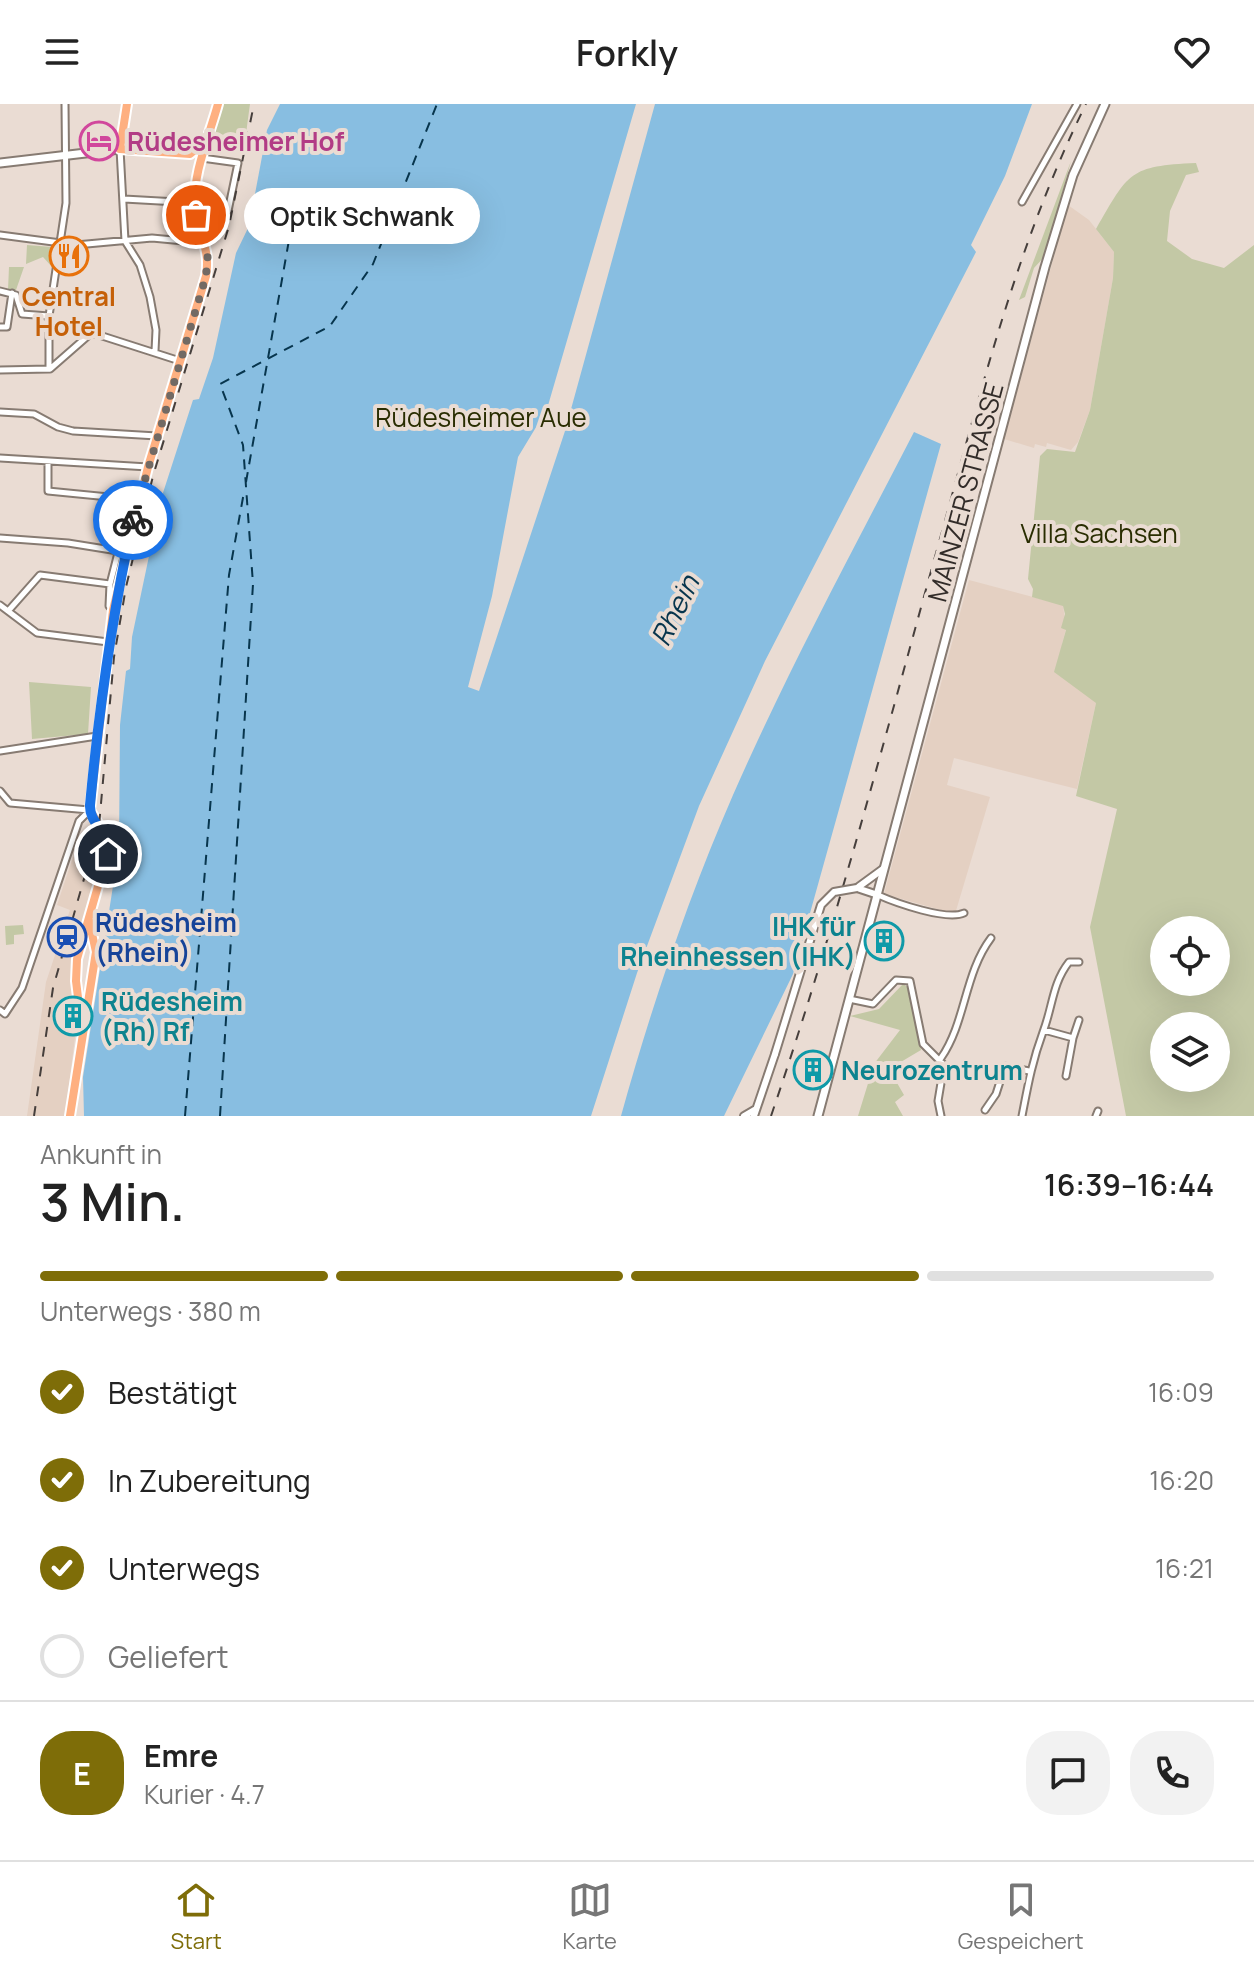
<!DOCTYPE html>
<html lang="de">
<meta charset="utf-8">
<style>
body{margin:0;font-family:Manrope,sans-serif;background:#f2f2f2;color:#222;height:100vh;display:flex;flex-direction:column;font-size:30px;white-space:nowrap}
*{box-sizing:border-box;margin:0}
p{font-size:26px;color:#767676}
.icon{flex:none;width:44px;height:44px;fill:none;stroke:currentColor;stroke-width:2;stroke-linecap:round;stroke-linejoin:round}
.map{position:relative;height:1012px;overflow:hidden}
.details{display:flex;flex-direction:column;background:#fff;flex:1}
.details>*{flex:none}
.fabs{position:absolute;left:1150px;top:812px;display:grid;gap:16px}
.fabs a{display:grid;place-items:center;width:80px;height:80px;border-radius:50%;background:#fff;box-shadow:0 8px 32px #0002;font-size:40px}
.pin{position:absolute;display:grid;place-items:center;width:68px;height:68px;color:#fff;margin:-34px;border:4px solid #fff;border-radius:50%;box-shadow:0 2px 8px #0007}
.courier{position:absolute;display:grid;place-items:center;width:80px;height:80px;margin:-40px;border:6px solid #1a73e8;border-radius:50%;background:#fff;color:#222;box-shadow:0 2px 10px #0007}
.bubble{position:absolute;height:56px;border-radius:28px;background:#fff;box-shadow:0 8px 32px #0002;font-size:26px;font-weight:600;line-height:56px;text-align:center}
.summary em{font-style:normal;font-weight:600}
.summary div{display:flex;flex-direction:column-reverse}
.summary{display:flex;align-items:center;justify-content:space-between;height:136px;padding:0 40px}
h1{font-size:52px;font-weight:600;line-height:60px}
.bar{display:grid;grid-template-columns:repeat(4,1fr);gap:12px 8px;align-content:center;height:96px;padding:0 40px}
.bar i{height:10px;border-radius:6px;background:#e0e0e0}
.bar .on{background:#7e6d08}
.bar p{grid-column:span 4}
.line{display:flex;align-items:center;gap:20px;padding:0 40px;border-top:2px solid #e0e0e0}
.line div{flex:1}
.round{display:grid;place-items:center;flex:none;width:84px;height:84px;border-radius:32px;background:#f2f2f2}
ol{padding:0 40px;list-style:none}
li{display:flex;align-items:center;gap:24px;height:88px}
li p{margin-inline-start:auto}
li .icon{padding:8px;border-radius:50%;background:#7e6d08;color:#fff;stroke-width:4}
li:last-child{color:#767676}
li i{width:44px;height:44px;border:4px solid #e0e0e0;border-radius:50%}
header{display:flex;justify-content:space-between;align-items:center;height:104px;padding:0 40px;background:#fff;font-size:36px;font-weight:600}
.tabs{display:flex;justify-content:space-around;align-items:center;height:112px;border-top:2px solid #e0e0e0;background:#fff;font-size:22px;color:#767676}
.tabs a{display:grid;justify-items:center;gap:4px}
.tabs .on{color:#7e6d08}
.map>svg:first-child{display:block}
.built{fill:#e4d0c2}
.green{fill:#c3c8a5;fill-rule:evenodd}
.water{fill:#88bee1}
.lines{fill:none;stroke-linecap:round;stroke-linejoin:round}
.ferry{stroke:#07354d;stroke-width:2;stroke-dasharray:10 8;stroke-linecap:butt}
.minor-casing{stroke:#877b72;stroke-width:9}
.tertiary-casing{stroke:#877b72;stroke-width:10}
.secondary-casing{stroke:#877b72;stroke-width:11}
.primary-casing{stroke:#fff;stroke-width:12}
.minor{stroke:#fff;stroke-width:5}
.tertiary{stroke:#fff;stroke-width:6}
.secondary{stroke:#fff;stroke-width:7}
.primary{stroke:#feb081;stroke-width:8}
.rail{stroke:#463f3c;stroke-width:2;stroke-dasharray:10 10;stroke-linecap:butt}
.tertiary-bridge-casing{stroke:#877b72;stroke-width:10;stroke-linecap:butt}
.tertiary-bridge{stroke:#fff;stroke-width:6}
.done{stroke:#726a64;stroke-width:8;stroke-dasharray:0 14.4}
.route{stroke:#1a73e8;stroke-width:10}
.labels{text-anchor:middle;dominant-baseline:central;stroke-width:8;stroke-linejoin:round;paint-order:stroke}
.hotel-label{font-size:26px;font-weight:bold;fill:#b23c85;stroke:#eadcd3;text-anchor:start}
.food-label{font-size:26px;font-weight:bold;fill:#c56008;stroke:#eadcd3}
.park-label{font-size:26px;fill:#292d01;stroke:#eadcd3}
.street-label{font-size:26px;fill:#322c29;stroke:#eadcd3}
.transit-label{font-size:26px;font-weight:bold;fill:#164399;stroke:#eadcd3;text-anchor:start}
.culture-label{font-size:26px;font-weight:bold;fill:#0d838f;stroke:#eadcd3;text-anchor:start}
.water-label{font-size:28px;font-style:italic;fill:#07354d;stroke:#eadcd3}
</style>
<header><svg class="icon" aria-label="menu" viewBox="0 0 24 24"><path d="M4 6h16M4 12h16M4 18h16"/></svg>Forkly<svg class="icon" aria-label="heart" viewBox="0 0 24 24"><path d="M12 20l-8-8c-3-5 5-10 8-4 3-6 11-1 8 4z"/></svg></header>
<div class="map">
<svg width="1254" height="1012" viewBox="0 0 1254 1012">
<rect width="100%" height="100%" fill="#eadcd3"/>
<path class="built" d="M1068,101l21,15 25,32 -1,26 -23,132 -12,32 -7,8 -24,-7 -1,4 -11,-3 -1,4 -30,-9z
M969,476l94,25 3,24 -4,15 34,59 -19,86 -123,-31 -7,27 43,12 -35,117 -71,-20z
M94,727l12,16 -28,94v73l-13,102h-38l19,-134 24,-72 -13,-5 16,-48 13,3z"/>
<path class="green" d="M221,0h29l-5,37 -32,-9z
M1071,57l-26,95 -11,12 -9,29 -6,3z
M1196,59l3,9 -13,3 -16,36 -3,30 25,18 32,9 30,-23v871h-128l-36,-189 27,-118 -41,-13 20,-93 -42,-31 12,-42 -5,-2 4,-14 -2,-8 -31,-9 1,-8 -5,-10 12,-123 7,-7 28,3 15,-42 23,-132 1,-26 -18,-23c33,-57 33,-63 100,-66zM1164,826h52v52h-52zM1164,922h52v52h-52z
M27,141l25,2v20l-9,-10 -17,7z
M9,163h15l-8,23h-8z
M29,578l62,5 -3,47 -56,5z
M23,821l1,9 -10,1v9l-8,1 -1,-19z
M903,880l6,4 12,62 -32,19 15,26 -9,7 8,14h-45l16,-52 26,-34 -50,-14 29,-7z"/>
<path class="water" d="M280,0h356l-89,305 -29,48 -26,139 -24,91 11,4 86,-260 90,-327h377l-27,72 -34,69 5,7 -211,409 -66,145 -62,167 -46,143h-507l-1,-39 36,-229 1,-123 6,-54 4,-2 2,-32 29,-138 32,-99 6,-1 14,-41 23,-105 13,-27 18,-96z
M914,328l27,12 -148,530 -69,142h-103c30,-108 67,-218 112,-321 54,-123 119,-243 181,-363z"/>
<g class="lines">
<path class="ferry" d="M246,378l43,-242 -3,-30 -16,-13
M185,1012l44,-541 15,-83
M220,1012l33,-532 -10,-139 -23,-61 110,-58 43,-62 64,-160"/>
<g class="minor-casing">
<path id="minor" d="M120,45l5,92 15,24 10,32 6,33 -1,21
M202,54l36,5 -10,48
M124,95l71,4
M1022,98l55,-98
M0,131l76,10 76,-7 53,5
M0,187l16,4 6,19 27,2
M0,223h7l5,-34
M49,265v-53l17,-113 -1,-99
M50,265l40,-35h6l84,27
M0,266l49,-1
M0,308l34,2 24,13 15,4 84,5
M0,354l148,9
M48,358v29l91,9
M0,434l68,5 50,8
M0,501l37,28 71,9
M9,506l31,-35 70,9
M113,506l-4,-4 1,-22 14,-55 8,-3
M0,647l97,-15
M0,687l10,12 79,7
M878,791c18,8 69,26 86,18
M849,895l24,5 23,-24 14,1 13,63 21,21 -6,36 3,15
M0,906l5,4 17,-26 57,-167 11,-11
M1044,926l29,8 -7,38
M1073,934l6,-18
M941,954c25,-36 23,-84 50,-120
M985,1006l11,-16 9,-28 24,5
M1022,1012c6,-31 10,-54 21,-84 10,-26 9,-48 26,-70h10
M1096,1012l2,-5"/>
</g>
<g class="tertiary-casing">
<path id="tertiary" d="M857,784l26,-19
M857,784l21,7
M744,1012l12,-7
M754,1012l21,-62"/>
</g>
<g class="secondary-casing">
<path id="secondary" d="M0,59l120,-14
M818,1012l227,-849 28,-92 32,-71"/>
</g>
<g class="primary-casing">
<path id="primary" d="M127,0l-7,45 70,5 17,-14
M82,926l-6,-49 1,-22 32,-111 -2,-10 -17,-28 23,-200 35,-143 58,-191c5,-30 -9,-41 -11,-67 -3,-35 14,-72 23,-105
M70,1012l26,-164 -7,-32"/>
</g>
<use href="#minor" class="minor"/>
<use href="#tertiary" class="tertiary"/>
<use href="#secondary" class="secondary"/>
<use href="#primary" class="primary"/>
<path class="rail" d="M34,1012l19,-128 46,-162 15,-169 12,-70 27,-111 76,-250 25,-122
M771,1012c66,-193 117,-391 172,-588 40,-145 76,-289 143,-424"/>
<g class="tertiary-bridge-casing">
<path id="tertiary-bridge" d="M775,950l46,-149 13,-13 23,-4"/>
</g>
<use href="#tertiary-bridge" class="tertiary-bridge"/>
</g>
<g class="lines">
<path class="done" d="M133,416l73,-244 2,-24 -12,-37"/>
<path class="route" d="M108,750c4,-21 -19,-29 -18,-49 9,-96 22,-190 43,-285"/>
</g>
<defs>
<g id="hotel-ring" transform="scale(2)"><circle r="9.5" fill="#eadcd3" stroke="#d1479c" stroke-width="1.5"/><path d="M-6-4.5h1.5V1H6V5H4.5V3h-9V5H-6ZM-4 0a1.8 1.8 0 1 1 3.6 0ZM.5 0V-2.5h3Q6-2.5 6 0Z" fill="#d1479c"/></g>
<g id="restaurant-ring" transform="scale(2)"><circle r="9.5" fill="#eadcd3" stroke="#e8710a" stroke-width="1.5"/><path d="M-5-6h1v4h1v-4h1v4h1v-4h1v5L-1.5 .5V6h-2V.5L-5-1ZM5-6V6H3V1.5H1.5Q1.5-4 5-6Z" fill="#e8710a"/></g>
<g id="station-ring" transform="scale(2)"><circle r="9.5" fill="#eadcd3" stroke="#1a4fb4" stroke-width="1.5"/><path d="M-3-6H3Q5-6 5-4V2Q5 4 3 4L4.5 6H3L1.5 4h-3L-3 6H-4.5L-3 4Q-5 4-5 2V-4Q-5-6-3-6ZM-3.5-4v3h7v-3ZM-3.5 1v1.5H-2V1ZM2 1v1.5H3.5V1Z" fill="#1a4fb4"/></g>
<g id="building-ring" transform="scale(2)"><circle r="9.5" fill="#eadcd3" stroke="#0f9aa8" stroke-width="1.5"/><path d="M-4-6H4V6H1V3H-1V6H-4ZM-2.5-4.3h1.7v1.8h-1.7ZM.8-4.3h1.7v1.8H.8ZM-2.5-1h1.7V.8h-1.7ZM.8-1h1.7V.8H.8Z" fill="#0f9aa8"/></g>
</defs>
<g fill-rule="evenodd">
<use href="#hotel-ring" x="99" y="37"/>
<use href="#restaurant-ring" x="69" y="152"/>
<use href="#station-ring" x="67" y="833"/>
<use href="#building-ring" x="884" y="837"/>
<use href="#building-ring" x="73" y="912"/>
<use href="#building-ring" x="813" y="966"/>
</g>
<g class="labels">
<g class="hotel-label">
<text x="127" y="37">Rüdesheimer Hof</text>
</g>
<g class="food-label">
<text x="69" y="192">Central<tspan x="69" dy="30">Hotel</tspan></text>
</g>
<g class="park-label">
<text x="481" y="313">Rüdesheimer Aue</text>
<text x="1099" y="429">Villa Sachsen</text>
</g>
<g class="street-label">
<text transform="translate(965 388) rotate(-75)">MAINZER STRASSE</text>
</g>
<g class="transit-label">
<text x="95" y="818">Rüdesheim<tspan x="95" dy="30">(Rhein)</tspan></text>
</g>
<g class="culture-label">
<text x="856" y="822" text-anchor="end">IHK für<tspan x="856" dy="30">Rheinhessen (IHK)</tspan></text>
<text x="101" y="897">Rüdesheim<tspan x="101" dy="30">(Rh) Rf</tspan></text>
<text x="841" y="966">Neurozentrum</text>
</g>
<g class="water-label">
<text transform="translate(674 506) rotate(-64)">Rhein</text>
</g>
</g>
</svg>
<div class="fabs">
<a><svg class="icon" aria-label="locate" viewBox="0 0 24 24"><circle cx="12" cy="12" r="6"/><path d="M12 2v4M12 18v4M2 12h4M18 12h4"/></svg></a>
<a><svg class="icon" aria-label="layers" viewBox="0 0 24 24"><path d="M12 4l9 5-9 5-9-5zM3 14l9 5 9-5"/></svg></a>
</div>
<div class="pin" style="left:196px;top:111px;background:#ea580c"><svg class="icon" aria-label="bag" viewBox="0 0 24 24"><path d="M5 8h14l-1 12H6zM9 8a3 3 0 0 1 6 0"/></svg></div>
<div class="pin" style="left:108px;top:750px;background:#1f2937"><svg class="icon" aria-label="home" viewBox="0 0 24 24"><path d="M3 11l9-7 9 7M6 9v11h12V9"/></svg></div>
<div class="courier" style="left:133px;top:416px"><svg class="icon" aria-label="bike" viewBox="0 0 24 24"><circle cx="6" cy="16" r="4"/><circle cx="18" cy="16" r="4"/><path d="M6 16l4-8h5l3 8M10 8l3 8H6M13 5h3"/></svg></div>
<div class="bubble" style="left:244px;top:84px;width:236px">Optik Schwank</div>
</div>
<section class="details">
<div class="summary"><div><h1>3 Min.</h1><p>Ankunft in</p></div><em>16:39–16:44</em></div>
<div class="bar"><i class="on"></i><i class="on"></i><i class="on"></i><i></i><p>Unterwegs · 380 m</p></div>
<ol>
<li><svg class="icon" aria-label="check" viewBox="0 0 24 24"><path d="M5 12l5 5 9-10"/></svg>Bestätigt<p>16:09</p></li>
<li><svg class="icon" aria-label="check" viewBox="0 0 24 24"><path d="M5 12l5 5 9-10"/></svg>In Zubereitung<p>16:20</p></li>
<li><svg class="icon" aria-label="check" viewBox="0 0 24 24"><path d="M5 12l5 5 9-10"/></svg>Unterwegs<p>16:21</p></li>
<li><i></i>Geliefert</li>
</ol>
<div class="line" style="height:144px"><b class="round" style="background:#7e6d08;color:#fff">E</b><div><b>Emre</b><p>Kurier · 4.7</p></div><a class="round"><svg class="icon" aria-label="chat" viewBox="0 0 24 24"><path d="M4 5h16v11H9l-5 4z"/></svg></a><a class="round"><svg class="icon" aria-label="phone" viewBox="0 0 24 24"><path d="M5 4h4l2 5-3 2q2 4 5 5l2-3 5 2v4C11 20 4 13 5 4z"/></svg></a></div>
</section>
<nav class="tabs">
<a class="on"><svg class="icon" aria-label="home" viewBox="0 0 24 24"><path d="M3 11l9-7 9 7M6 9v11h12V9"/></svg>Start</a>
<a><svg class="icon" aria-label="map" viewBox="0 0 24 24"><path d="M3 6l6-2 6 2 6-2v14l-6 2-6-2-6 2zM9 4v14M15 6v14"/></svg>Karte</a>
<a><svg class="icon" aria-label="saved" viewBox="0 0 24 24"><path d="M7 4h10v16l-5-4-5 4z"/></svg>Gespeichert</a>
</nav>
